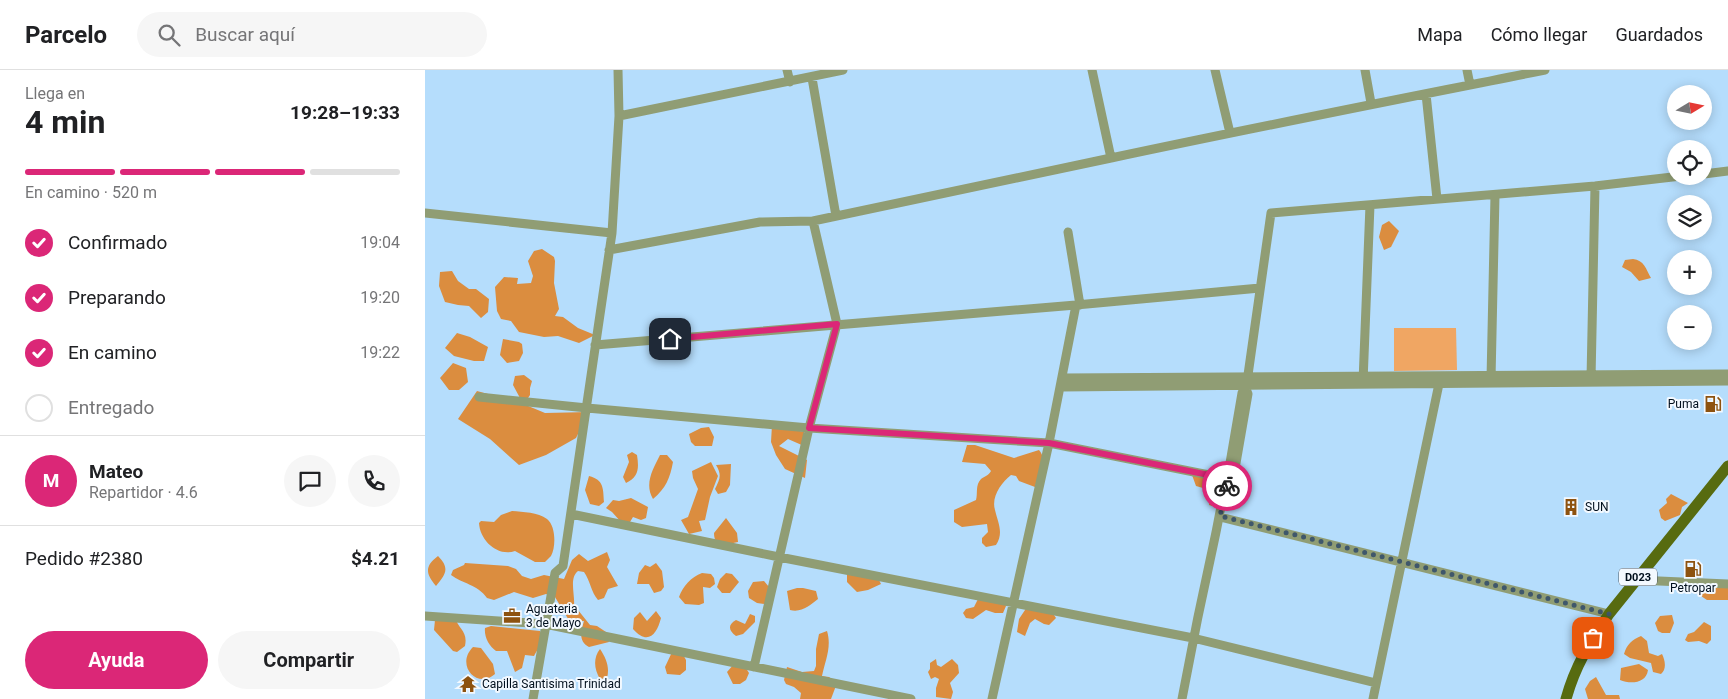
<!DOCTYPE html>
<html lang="es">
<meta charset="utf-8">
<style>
body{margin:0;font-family:Roboto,sans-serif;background:#f6f6f6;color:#202124;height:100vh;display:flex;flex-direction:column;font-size:19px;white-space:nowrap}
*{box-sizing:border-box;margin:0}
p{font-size:16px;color:#757577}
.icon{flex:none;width:28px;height:28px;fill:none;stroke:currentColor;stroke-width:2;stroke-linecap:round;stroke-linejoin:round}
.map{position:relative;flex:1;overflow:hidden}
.panel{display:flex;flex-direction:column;background:#fff;width:425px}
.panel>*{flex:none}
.needle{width:32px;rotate:80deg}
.buttons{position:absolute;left:1242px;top:15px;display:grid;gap:10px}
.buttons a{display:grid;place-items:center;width:45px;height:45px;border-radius:50%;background:#fff;box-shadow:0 2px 12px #0003;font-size:25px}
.pin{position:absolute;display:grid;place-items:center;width:42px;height:42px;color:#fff;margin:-21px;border-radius:10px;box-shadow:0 2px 8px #0006}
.courier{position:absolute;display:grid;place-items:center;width:50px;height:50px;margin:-25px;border:4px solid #db2777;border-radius:50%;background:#fff;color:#222;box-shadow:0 1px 6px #0007}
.headline em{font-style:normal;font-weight:700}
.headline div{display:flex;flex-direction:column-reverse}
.headline{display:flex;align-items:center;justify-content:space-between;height:85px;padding:0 25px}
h1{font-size:32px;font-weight:700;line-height:38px}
.bar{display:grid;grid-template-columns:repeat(4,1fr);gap:8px 5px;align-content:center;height:60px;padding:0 25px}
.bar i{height:6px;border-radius:4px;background:#e0e0e0}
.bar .selected{background:#db2777}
.bar p{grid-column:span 4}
.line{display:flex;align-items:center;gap:12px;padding:0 25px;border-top:1px solid #e0e0e0}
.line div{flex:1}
.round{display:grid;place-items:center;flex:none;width:52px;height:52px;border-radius:26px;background:#f6f6f6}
ol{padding:0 25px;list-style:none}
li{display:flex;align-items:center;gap:15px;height:55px}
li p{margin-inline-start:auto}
li .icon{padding:5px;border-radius:50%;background:#db2777;color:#fff;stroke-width:4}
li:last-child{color:#757577}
li i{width:28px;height:28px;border:2px solid #e0e0e0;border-radius:50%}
.action{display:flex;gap:10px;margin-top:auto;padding:10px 25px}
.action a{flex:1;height:58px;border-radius:30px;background:#db2777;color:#fff;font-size:20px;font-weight:700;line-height:58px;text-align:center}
.action a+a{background:#f6f6f6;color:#202124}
header{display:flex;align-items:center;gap:30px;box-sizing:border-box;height:70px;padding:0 25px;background:#fff;border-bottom:1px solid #e0e0e0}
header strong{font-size:24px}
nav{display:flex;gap:28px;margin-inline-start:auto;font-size:18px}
.search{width:350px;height:45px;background:#f6f6f6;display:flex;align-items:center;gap:12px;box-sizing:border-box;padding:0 18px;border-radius:28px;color:#757577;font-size:19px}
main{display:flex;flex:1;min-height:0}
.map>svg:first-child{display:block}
.green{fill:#f0a663}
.forest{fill:#db8d3f}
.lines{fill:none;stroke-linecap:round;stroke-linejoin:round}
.minor{stroke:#909d74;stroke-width:9}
.major{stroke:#576b10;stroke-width:11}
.done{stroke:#3f576b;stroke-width:5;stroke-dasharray:0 9}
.route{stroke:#db2777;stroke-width:6}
.labels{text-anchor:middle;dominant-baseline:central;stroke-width:4;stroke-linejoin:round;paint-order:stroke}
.shield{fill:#f3f9ff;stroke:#495561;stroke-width:1}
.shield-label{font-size:11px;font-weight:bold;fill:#000f1d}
.poi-label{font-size:12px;fill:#000f1d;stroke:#f3f9ff;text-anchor:start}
</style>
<header>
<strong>Parcelo</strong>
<div class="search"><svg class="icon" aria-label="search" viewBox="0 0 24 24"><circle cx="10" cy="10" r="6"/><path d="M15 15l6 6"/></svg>Buscar aquí</div>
<nav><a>Mapa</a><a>Cómo llegar</a><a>Guardados</a></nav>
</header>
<main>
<section class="panel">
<div class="headline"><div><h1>4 min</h1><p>Llega en</p></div><em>19:28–19:33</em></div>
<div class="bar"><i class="selected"></i><i class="selected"></i><i class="selected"></i><i></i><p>En camino · 520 m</p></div>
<ol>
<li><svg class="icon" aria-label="check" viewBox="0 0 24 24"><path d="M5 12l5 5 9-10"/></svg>Confirmado<p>19:04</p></li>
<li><svg class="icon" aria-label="check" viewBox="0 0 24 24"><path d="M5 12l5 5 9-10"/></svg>Preparando<p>19:20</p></li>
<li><svg class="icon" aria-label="check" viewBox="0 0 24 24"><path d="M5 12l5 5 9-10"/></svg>En camino<p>19:22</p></li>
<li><i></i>Entregado</li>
</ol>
<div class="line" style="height:90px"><b class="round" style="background:#db2777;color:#fff">M</b><div><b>Mateo</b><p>Repartidor · 4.6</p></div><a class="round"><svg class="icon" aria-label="chat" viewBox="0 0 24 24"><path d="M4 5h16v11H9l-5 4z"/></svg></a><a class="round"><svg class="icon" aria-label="phone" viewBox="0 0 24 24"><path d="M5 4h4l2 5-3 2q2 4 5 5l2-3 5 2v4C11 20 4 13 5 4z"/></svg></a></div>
<div class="line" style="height:65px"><div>Pedido #2380</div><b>$4.21</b></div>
<div class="action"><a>Ayuda</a><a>Compartir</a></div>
</section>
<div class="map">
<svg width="1303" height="629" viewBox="0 0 1303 629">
<rect width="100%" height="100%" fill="#b5ddfc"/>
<path class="green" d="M969,258h62l1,42 -63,1z"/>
<path class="forest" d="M964,151l10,10 -8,16 -7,3 -5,-13 3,-12z
M117,179l12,8 1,4 -1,22 5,26 -4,7 8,1 15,11 17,7 -16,8 -21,-7 -14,1 -25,-5 -8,-11 -10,-2 -4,-8 -2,-24 9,-10 14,1 -1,6 14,-1 2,-7 -5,-15 6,-10z
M1208,189c11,1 13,10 18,19l-12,3 -8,-9 -9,-5 3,-7z
M27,201l6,10 11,8h7l13,10 -1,13 -7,6 -12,-12 -11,-1 -13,-3 -6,-16 1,-14z
M32,263l13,4 18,10 -4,14h-10l-20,-5 -9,-8z
M78,269l16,3 3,2 1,9 -4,8 -12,2 -7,-8z
M28,293l13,5 2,14 -9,8h-10l-9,-12z
M99,305l8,6 -2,7v7l-4,6 -6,-3 -7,-13 2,-9z
M52,321l44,12 24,10 44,-1 -13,26 -30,17 -27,10 -29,-26 -32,-20z
M347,355l32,7v14l-16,-7 -9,7 28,14 -2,18 -20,-9 -9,-14 -5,-13z
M284,357l5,10 -2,9h-17l-4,-4 -2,-8 12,-6z
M542,375h8l39,13 25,-8c9,9 -1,26 -4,37l-16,-6 -3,-5 -5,-1c-10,8 -20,22 -16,35 3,13 9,23 1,35l-10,2 -4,-4v-5l6,-6 -1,-8 -25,3 -8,-5v-12l22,-10c2,-6 -1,-15 5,-21 4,-3 7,-3 10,-8l-6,-7 -23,-2z
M207,382l5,3c2,13 2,22 -11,28l-3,-6 6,-15 -2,-7z
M235,385h7l6,7c-3,16 -7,26 -20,37 -9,-15 0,-30 7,-44z
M286,392l7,14 -8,21 -5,23 -6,1 3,10 -13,3 -8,-14 7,-3 10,-28 -5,-11 -1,-7z
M306,394l-1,21 -4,7 -8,2 -3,-5c5,-10 7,-14 1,-24z
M767,405l29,6 -5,26 -7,-2 3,-21 -9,4 -7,-2z
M164,406c15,4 14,12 15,26l-5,4 -9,-2 -5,-14z
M1246,424l17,9 -6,4 -2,8 -15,6 -4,-3 -2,-8 8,-7 -1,-4z
M206,428l17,9 -2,11 -5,2 -8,-3 -3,5h-9l-9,-10 -6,-4 7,-8 6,1z
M87,441c11,1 26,1 35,8 9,7 9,28 4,37 -2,2 -4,4 -6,6h-10l-20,-11c-17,6 -35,-10 -36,-28l2,-2 13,1 7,-7z
M301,448l11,15 1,9c-11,2 -24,7 -24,-9z
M182,482l3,8 -3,7 11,19 -10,3 -4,9 -6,2c-7,-8 -8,-20 -14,-28l-6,-1c-9,7 -3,23 -4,34l16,20 7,1 9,6 3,10 -20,5c-11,-6 -8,-16 -5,-26l-14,1 -15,-25 -9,-3 -13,4 -19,-6 -20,8 -7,-2c-10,-14 -24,-14 -36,-23l2,-5 11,-5 1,-2 43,3 8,3 6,7 9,3 13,-4 20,4 8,-19 7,-6 9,7z
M13,486c12,12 8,18 -2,30 -11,-13 -11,-20 2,-30z
M231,493l6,8 2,16 -3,4 -7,2 -5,-9h-12l2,-11 6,-8 5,2z
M422,501l28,1 6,12 -13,6 -11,2 -10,-10z
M277,503l9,1 3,4 1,6 -5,4 -7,-1 1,16 -5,2 -14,-1 -6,-7c4,-11 12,-20 23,-24z
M301,503l6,1 7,8 -9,11h-8l-5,-6 3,-8z
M339,511l5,6 -4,17 -8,-1 -8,-5 -1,-7 5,-9z
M1303,512v18h-21l-9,-6 1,-10z
M372,518h6l13,3 2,8c-8,6 -16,14 -28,11l-3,-19z
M553,529l27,3 1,4 -3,7h-8l-9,-3 -13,9 -7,-1 -3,-5 3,-4 8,-2z
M602,537l25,5 4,6 -7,7 -5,-1 -9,-5 -5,4 -5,13 -8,-4 2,-13z
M231,541l5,7c-4,16 -13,28 -28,11l1,-11 6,-6 7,9z
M325,544l5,2v6l-12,12 -7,2c-7,-5 -9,-11 0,-16l9,4z
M1247,545l2,8 -4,10h-8l-4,-2 -3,-8 5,-7z
M29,546c5,14 14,15 11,30l-8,6 -4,-1 -19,-21 1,-10z
M1279,552l7,4v14l-4,4 -8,-3 -11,1 -3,-2 3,-6 6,-2z
M66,556l49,5c4,10 -1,16 -6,25l-9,-1 -3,13 -7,4 -8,-21h-11c-7,-5 -12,-14 -11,-23z
M402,561c5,16 -2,30 -5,45l7,1 8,6 -6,16h-31l1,-6 -7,-6 -8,-3 -2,-4 3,-13 15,5 12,-1 2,-5v-17l3,-15z
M1216,566l6,5 2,12 9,3 4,-2c3,6 5,15 -1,20l-8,-2 -2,-9 -21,-5 -6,-4c3,-10 8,-14 17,-18z
M48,577l8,1 12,16 2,10c-18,16 -40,-9 -22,-27z
M175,579c6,9 10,18 7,29l-7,1c-6,-10 -7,-21 0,-30z
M248,580l8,1 5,9v10l-6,5 -13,-1 -2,-7z
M511,589l1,6 4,2 11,-8 6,6 1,8 -9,10 3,9 -2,7 -15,-2v-9l3,-9 -4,-2 -4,2 -3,-7 2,-3v-6z
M317,592l7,11 -3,7 -6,4h-7l-6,-12 7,-8z
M1214,594l9,6c-2,14 -18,14 -28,10l1,-12z
M1171,607l10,18h13l1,4h-32l-3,-10 5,-8z"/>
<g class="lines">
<path class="minor" d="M362,0l3,12
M667,0l19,88c145,-31 289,-59 434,-88
M790,0l15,63
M940,0l6,33
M1042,0l3,15
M387,8l24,138
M1001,24l11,105
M194,46l224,-46
M1279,104l24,-3
M0,143l187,20
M643,162l12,73
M184,180l151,-28 53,-1 298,-63
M170,275l481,-40 184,-17
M637,308l666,-4
M1066,309l4,-184
M1166,309l4,-193
M938,312l7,-177
M636,317l667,-6
M54,327l108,11 222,20 240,15 180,36
M806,401l-1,-8 12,-70 4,-4
M146,444l208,43 414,81 183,45
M795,447l389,97
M1211,510l92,4
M0,546l120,8 366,75
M329,597l55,-239 28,-104 -24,-103
M108,629l22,-126 8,-7 49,-333 7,-117 -1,-46
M567,629l57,-256 27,-138
M757,629c10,-54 21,-108 33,-162 5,-23 9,-56 21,-74l12,-69 -2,-5 25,-176 324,-27 86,-10
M948,629l67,-320"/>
<path class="major" d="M1141,629c9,-33 24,-57 43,-85l119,-148"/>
</g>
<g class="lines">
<path class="done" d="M802,416l-7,30 389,98 -16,24"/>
<path class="route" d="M245,269l167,-15 -28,104 240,15 180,36 -2,7"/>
</g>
<defs>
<g id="fuel-bare" transform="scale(1.35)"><path d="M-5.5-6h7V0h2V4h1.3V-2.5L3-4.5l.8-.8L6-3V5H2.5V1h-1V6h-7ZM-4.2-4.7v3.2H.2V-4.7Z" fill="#8d520f" stroke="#f3f9ff" stroke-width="2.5" paint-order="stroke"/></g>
<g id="building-bare" transform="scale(1.35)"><path d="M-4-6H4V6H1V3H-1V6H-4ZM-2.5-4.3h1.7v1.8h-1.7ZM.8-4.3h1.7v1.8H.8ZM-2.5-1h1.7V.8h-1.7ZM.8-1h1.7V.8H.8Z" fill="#8d520f" stroke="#f3f9ff" stroke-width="2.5" paint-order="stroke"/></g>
<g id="office-bare" transform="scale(1.35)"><path d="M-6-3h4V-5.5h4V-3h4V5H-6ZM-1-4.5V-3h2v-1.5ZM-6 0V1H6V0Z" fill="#8d520f" stroke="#f3f9ff" stroke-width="2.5" paint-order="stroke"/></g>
<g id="temple-bare" transform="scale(1.35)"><path d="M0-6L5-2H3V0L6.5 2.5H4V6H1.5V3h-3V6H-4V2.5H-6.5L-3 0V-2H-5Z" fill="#8d520f" stroke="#f3f9ff" stroke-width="2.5" paint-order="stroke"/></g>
</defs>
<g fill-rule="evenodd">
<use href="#fuel-bare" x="1288" y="334"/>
<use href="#building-bare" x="1146" y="437"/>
<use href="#fuel-bare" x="1268" y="499"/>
<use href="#office-bare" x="87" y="546"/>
<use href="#temple-bare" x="43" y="614"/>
</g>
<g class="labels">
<rect class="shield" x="1194" y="498.5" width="38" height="17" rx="4"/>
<g class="shield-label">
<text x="1213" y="507">D023</text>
</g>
<g class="poi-label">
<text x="1274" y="334" text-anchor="end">Puma</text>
<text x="1160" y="437">SUN</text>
<text x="1268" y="518" text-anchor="middle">Petropar</text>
<text x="101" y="539">Aguateria<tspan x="101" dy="14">3 de Mayo</tspan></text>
<text x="57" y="614">Capilla Santisima Trinidad</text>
</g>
</g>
</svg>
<div class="buttons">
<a><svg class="needle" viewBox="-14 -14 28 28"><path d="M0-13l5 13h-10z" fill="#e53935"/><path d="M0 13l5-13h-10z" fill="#757577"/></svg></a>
<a><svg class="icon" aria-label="locate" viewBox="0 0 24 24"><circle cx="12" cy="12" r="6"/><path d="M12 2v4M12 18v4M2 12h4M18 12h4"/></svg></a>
<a><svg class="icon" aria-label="layers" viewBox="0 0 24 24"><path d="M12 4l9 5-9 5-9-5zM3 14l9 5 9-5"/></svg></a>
<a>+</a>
<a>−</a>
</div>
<div class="pin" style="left:1168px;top:568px;background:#ea580c"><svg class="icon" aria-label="bag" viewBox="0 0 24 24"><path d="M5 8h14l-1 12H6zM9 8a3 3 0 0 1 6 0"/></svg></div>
<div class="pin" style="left:245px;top:269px;background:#1f2937"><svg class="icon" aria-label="home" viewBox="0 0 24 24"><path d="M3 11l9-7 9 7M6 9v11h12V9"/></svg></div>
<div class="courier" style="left:802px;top:416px"><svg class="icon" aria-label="bike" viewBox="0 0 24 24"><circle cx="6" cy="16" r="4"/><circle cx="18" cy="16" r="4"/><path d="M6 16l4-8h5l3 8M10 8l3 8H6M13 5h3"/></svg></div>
</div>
</main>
